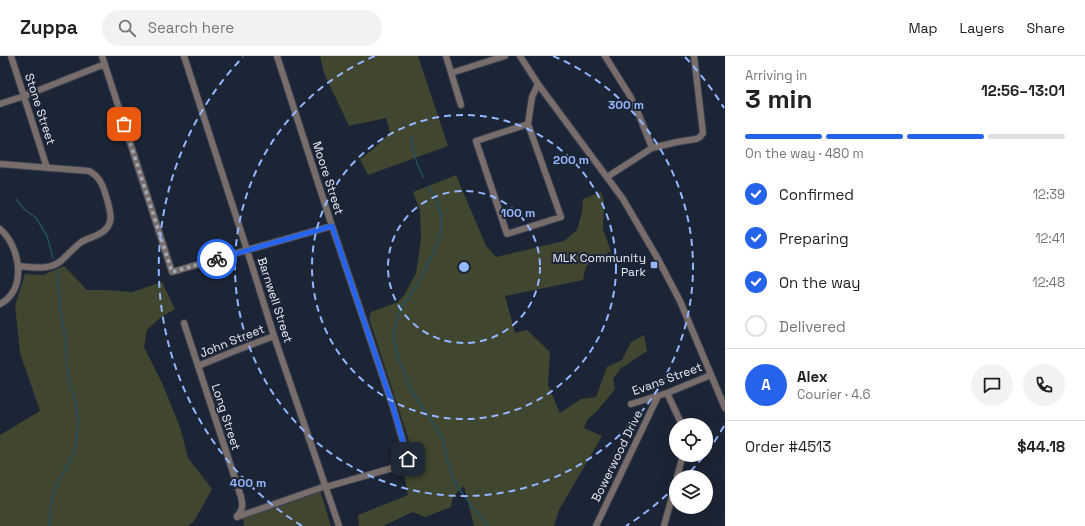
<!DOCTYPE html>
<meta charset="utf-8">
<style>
body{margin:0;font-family:"Space Grotesk",sans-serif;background:#f2f2f2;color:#202124;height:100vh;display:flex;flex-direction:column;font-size:15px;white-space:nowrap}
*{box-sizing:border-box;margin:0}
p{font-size:13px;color:#757577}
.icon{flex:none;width:22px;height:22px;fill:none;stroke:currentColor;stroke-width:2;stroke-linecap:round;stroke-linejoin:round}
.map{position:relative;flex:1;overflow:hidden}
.drawer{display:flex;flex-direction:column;background:#fff;width:360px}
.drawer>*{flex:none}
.tools{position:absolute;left:669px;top:362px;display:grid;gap:8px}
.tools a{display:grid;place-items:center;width:44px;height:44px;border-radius:50%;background:#fff;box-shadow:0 4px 16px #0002;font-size:20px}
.pin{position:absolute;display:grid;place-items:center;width:34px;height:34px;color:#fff;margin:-17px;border-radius:8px;box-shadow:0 2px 6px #0006}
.courier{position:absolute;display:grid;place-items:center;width:40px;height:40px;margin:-20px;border:3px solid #2563eb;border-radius:50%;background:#fff;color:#222;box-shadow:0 1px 5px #0007}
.headline em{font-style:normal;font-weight:600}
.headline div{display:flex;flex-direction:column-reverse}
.headline{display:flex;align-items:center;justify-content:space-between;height:68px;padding:0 20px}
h1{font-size:26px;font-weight:600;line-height:30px}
.bar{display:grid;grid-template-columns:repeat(4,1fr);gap:6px 4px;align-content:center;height:48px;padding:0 20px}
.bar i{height:5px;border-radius:3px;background:#e0e0e0}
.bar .selected{background:#2563eb}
.bar p{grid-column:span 4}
.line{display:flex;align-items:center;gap:10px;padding:0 20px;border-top:1px solid #e0e0e0}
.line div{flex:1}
.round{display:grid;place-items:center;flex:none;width:42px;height:42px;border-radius:21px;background:#f2f2f2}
ol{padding:0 20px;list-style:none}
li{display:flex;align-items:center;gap:12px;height:44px}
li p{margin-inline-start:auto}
li .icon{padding:4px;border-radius:50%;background:#2563eb;color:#fff;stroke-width:4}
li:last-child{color:#757577}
li i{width:22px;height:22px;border:2px solid #e0e0e0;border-radius:50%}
header{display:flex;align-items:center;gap:24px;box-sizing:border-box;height:56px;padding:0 20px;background:#fff;border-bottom:1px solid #e0e0e0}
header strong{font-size:19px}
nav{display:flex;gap:22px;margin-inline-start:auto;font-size:14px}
.search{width:280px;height:36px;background:#f2f2f2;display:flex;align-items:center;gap:10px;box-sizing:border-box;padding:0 14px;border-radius:22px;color:#757577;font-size:15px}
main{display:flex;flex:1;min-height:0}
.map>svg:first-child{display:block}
.green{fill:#40462f}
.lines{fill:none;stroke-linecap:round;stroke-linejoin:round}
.stream{stroke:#22505f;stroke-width:1.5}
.minor-casing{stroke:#394151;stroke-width:8}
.minor{stroke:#786d6a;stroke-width:6}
.done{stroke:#a1a8b5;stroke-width:4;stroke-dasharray:0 7.2}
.route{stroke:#2563eb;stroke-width:5}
.ring{fill:none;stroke:#94b7fd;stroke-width:2;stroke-dasharray:7 5}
.poi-dot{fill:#94b7fd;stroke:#1c2535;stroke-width:1.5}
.labels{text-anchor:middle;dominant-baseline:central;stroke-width:4;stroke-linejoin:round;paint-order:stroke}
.street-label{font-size:12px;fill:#e8effa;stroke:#1c2535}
.poi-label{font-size:12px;fill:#e8effa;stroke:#1c2535;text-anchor:end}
.centre{fill:#94b7fd;stroke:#1c2535;stroke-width:2}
.ring-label{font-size:12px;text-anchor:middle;font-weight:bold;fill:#94b7fd;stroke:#1c2535;stroke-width:4;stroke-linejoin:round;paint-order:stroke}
</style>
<header>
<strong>Zuppa</strong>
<div class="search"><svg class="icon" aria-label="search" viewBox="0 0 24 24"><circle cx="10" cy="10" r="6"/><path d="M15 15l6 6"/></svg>Search here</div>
<nav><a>Map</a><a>Layers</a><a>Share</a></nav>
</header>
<main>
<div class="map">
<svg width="725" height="470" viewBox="0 0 725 470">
<rect width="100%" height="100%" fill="#1c2535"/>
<path class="green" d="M320,0h98l30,90 -80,29 -8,-16 11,-8 19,-18 -4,-15 -37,8 -25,-53z
M456,119l30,71 10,11 68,-16 13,-11 5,-18 1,-13 18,-7 3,10 -1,27 8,22 -25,15 -3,14 -78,16 10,37 12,-3 23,22 -2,33 12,28 21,-14 15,-2 11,-30 15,-7 9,-18 13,-7 3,16 -27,18 -7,10 2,10 -18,22 -10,9 -3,8 18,8 -43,74 -5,16h-80l-10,-40 -11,10 -2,11 -26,10 -12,-5 -30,14h-24l-1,-11 50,-20 -4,-21 13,-9 -48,-147 2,-6 27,-10 7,-8 11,-21 5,-34 -1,-29 -7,-18z
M64,210l23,24h18l27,2 30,-10 13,27 -14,8 -14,13 -3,17 19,38 17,42 8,31 24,31 -18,32 -6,5h-188v-91l40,-24 -20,-58 -5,-47 10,-32 18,1z
M320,434l11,36h-87l-1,-9z"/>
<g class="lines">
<path class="stream" d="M411,81c2,16 5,26 13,41
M428,130l10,17 3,13v14l-3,12 -15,32 -7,13 -13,17 -5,13 -4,14v10l5,20 13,31 25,37 6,11 7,30 6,15 17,23 15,18
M16,143l8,10 12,9 11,18 6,22
M49,470l2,-20 4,-18 9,-17 7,-11 5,-15 2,-22 -2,-19 -6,-19 -3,-16 -1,-25 -6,-38 -3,-35"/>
<g class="minor-casing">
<path id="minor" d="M11,0l36,112
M102,0l70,216 75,-22 85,-24
M184,0l63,194 27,86 65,190
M446,0l15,49
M520,0l18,28 85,115 35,60 22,42 45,107
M605,0l25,40 9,19 13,33
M451,17l54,-17
M0,48l24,-8 81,-32
M528,68l-52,17 31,93 54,-17 -33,-93 4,-27 6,-13
M0,108l89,7c10,5 14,14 17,25 5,16 10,31 -9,39 -5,3 -12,4 -17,8 -6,5 -12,11 -18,17 -12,11 -29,7 -44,6
M607,121l45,-29 25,-6 19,-3 4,-2 3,-4 -9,-77
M0,173c20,17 28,61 0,75
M184,267l57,174c2,7 2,14 -4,19
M198,310l34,-14 42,-16
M667,337l15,32
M631,348l36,-11 44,-18
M677,421l6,-22
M237,461l86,-30h3l77,-22 3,-3 2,-3 -15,-52 -61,-181 -55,-170
M596,470l62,-130
M664,470l12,-44"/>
</g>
<use href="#minor" class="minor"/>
</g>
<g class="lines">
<path class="done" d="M124,68l48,148 45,-13"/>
<path class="route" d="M217,203l115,-33 61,181 15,52"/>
</g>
<g class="ring">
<circle cx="464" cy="211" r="76"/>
<circle cx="464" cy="211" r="152"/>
<path d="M553 0A229 229 0 1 1 375 0"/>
<path d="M724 370A305 305 0 0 1 708 395M703 401A305 305 0 0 1 685 421M676 430A305 305 0 0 1 626 470M302 470A305 305 0 0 1 243 1M685 1A305 305 0 0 1 724 52"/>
</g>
<rect class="poi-dot" x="650" y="205" width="8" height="8" rx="2"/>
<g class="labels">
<g class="street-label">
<text transform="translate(40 53) rotate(72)">Stone Street</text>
<text transform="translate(328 122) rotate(72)">Moore Street</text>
<text transform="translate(275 244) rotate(72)">Barnwell Street</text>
<text transform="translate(232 285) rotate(-22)">John Street</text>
<text transform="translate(667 323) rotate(-20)">Evans Street</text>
<text transform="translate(226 361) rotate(72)">Long Street</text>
<text transform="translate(617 400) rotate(-64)">Bowerwood Drive</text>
</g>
<g class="poi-label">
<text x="646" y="202">MLK Community<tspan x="646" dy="14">Park</tspan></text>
</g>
</g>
<circle cx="464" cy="211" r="6" class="centre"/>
<g class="ring-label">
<text x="626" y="53">300 m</text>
<text x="571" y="108">200 m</text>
<text x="518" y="161">100 m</text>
<text x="248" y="431">400 m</text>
</g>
</svg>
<div class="tools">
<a><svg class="icon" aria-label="locate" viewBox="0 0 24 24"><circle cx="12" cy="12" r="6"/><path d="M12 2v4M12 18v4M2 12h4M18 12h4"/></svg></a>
<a><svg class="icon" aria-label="layers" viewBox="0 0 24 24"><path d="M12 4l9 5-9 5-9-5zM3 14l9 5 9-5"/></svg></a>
</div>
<div class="pin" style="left:124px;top:68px;background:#ea580c"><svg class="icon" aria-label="bag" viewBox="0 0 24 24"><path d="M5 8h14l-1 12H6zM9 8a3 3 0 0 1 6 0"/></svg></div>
<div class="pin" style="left:408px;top:403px;background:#1f2937"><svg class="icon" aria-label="home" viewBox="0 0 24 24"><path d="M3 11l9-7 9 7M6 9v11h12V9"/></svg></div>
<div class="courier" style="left:217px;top:203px"><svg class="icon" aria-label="bike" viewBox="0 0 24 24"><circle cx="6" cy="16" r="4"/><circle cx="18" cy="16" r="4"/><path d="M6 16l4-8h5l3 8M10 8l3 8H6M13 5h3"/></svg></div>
</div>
<section class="drawer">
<div class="headline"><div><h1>3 min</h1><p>Arriving in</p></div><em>12:56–13:01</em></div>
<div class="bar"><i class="selected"></i><i class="selected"></i><i class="selected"></i><i></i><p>On the way · 480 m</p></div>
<ol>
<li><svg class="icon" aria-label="check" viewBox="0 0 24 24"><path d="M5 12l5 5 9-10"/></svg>Confirmed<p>12:39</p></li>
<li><svg class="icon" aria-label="check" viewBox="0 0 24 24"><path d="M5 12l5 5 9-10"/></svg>Preparing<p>12:41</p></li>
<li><svg class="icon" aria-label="check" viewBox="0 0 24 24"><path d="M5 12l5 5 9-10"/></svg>On the way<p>12:48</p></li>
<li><i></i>Delivered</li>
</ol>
<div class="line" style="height:72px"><b class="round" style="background:#2563eb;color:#fff">A</b><div><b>Alex</b><p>Courier · 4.6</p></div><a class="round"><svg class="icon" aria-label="chat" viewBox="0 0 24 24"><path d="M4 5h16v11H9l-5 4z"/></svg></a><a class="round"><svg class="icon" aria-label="phone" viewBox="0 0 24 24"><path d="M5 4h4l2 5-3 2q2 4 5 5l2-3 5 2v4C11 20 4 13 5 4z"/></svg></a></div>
<div class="line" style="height:52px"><div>Order #4513</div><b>$44.18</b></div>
</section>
</main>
